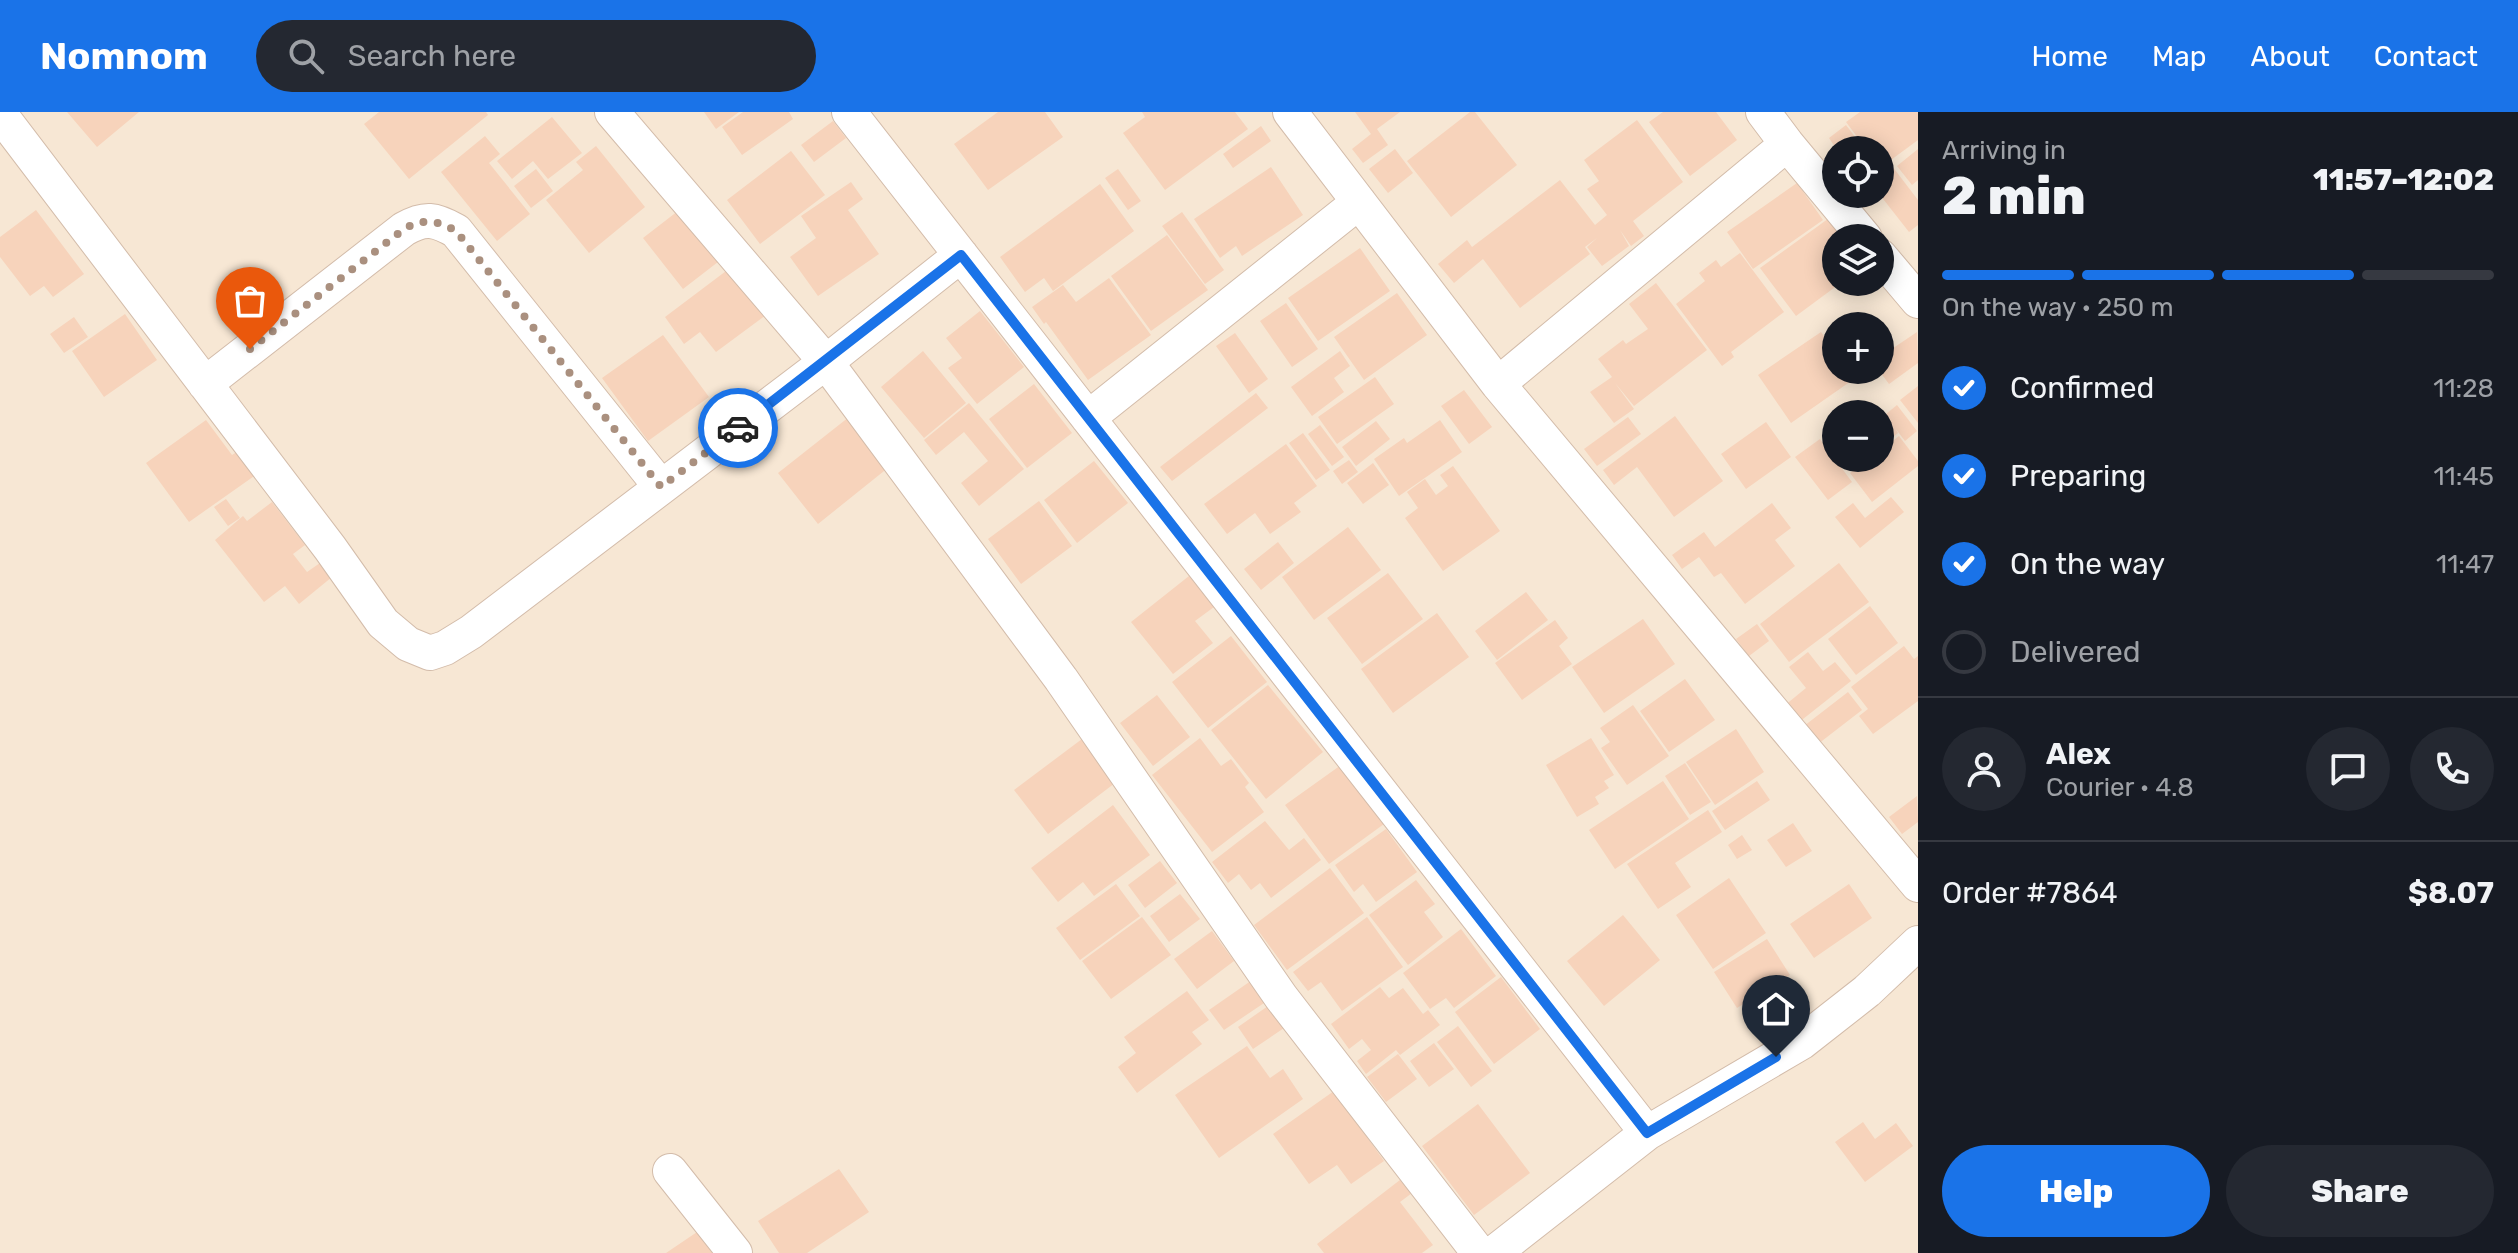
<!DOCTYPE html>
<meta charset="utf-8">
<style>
body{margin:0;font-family:Rubik,sans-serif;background:#242831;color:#f1f3f6;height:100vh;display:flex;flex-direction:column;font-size:30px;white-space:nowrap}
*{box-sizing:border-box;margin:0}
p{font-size:26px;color:#9ea1a6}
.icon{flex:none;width:44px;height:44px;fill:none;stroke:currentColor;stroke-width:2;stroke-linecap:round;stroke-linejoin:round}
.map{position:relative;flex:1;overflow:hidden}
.sheet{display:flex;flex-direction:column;background:#171b24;width:600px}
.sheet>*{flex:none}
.controls{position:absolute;left:1822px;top:24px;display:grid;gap:16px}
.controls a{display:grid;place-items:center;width:72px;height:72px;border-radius:50%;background:#171b24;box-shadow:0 4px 20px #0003;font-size:40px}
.pin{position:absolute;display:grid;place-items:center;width:68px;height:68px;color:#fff;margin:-82px -34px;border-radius:50% 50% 50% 0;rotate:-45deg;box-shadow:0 0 8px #0007}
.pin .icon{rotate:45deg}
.courier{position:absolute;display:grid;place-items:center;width:80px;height:80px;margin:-40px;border:6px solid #1a73e8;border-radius:50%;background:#fff;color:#222;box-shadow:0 2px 10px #0007}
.overview em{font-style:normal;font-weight:800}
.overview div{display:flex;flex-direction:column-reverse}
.overview{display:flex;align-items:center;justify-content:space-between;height:136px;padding:0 24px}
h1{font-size:52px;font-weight:800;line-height:60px}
.bar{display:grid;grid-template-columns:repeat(4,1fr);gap:12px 8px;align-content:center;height:96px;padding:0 24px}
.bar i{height:10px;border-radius:6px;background:#363941}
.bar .current{background:#1a73e8}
.bar p{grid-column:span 4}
.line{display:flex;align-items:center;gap:20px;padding:0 24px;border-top:2px solid #363941}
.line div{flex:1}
.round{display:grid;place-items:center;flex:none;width:84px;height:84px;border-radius:42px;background:#242831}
ol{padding:0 24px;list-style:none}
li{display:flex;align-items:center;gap:24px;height:88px}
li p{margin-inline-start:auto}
li .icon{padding:8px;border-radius:50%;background:#1a73e8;color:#fff;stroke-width:4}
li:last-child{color:#9ea1a6}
li i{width:44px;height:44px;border:4px solid #363941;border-radius:50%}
.action{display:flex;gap:16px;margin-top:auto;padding:16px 24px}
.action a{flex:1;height:92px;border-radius:48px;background:#1a73e8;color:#fff;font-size:32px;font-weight:800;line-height:92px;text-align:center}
.action a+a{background:#242831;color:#f1f3f6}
header{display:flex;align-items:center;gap:48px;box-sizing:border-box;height:112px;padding:0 40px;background:#1a73e8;color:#fff}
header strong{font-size:38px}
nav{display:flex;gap:44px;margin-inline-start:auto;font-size:28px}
.search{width:560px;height:72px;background:#242831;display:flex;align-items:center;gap:20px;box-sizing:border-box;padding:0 28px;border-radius:44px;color:#9ea1a6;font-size:30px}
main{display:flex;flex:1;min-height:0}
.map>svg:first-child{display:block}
.residential{fill:#f7e7d4;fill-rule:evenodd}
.building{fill:#f7d3bb}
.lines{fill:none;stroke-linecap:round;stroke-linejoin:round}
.street-casing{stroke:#d3bcaa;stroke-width:36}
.street{stroke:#fff;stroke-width:34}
.done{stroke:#aa907f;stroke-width:8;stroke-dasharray:0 14.4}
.route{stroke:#1a73e8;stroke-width:10}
</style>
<header>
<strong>Nomnom</strong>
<div class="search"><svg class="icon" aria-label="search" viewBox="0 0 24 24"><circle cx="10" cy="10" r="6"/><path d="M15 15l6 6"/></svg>Search here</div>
<nav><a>Home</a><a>Map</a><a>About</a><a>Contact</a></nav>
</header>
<main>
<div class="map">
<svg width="1918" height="1141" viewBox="0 0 1918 1141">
<rect width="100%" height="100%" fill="#fff5e7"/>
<path class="residential" d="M0,0h1918v1141h-1918zM1836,38h44v44h-44zM1836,126h44v44h-44zM1836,214h44v44h-44zM1836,302h44v44h-44z"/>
<path class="building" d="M67,0h72l-42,35z
M379,0h107l2,3 -79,64 -45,-55z
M704,0h35l-23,17z
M743,0h46l4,7 -51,36 -20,-28z
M998,0h47l18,25 -75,53 -34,-46z
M1142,0h93l13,17 -83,61 -42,-57 22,-16z
M1355,0h45l-23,17 11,16 -25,18 -11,-14 19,-15z
M1470,0h5l42,53 -66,52 -44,-56z
M1663,0h53l21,28 -47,36 -41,-54z
M1860,0h58v28l-38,28v-18h-13l-21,-28z
M552,5l30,36 -34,26 -15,-18 -21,18 -15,-18z
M1637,8l46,62 -50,39 11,15 -13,10 -11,-16 9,16 -27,20 -15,-19 10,-9 -12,9 5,7 -70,54 -37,-49 -29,24 -16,-19 29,-24 5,7 88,-67 35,45 12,-10 -20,-26 12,-8 -15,-21z
M833,9l13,17 -32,24 -13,-17z
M1846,13l19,25h-28l-8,-12z
M1261,14l10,15 -38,27 -10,-14z
M485,24l15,18 -11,9 41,51 -33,27 -56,-69z
M596,34l49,61 -56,46 -43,-53 37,-30 -7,-8z
M1395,37l18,24 -25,20 -19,-24z
M1918,37v31l-6,5 -15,-19z
M791,39l34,44 -65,49 -33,-44z
M1892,54l26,34v25l-9,7 -29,-37v-20z
M1271,55l32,48 -61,41 -6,-10 -16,12 -26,-39z
M536,57l17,22 -22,17 -17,-22z
M1118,57l23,32 -13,9 -23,-32z
M851,70l12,17 -15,11 31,44 -61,42 -28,-39 26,-19 -15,-22z
M1797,71l26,37 -70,49 -26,-37z
M1100,72l34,47 -81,60 -9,-13 -19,14 -25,-35z
M687,92l40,51 -44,34 -40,-51z
M36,98l48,64 -31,23 -9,-11 -14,10 -30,-39v-20z
M1182,100l42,58 -19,14 -43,-58z
M1832,104l16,22h-12v44h6l-46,34 -36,-48z
M1167,123l41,55 -57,41 -40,-55z
M1360,136l30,43 -72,50 -30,-43z
M1740,141l44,59 -53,40 3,5 -12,9 -46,-62 29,-23 -6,-8 17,-13 5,7z
M734,153l36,47 -54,40 -16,-20 -16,12 -19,-27z
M1109,166l42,57 -63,45 -42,-58 -2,2 -12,-17 31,-22 13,17z
M1656,171l51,67 -73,56 -19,-23 19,26 -20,14 -24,-31 22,-15 -14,-18 25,-19 3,4 22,-15 -19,-25z
M1397,181l30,42 -63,45 -30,-43z
M1286,191l32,46 -26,18 -32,-46z
M980,199l44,56 -47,37 -29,-36 14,-10 -16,-20z
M125,202l32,46 -53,37 -32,-46z
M74,205l14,20 -24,16 -14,-19z
M1821,220l15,21v17h12l6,9 -63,44 -33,-48z
M1917,220l1,31 -29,21 -9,-12v-15z
M1235,221l33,46 -19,14 -33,-47z
M663,223l46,62 -61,44 -46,-63z
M923,239l43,52 -42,35 -43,-51z
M1340,239l10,15 -16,12 10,14 -32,24 -21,-29z
M1375,265l19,27 -57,40 -19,-27z
M1034,272l38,49 -45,35 -38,-49z
M1918,274v37l-18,-23z
M1464,278l28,37 -23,17 -28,-38z
M1256,281l12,15 -96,73 -12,-14z
M969,291l55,66 -45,37 -18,-23 27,-22 -24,-29 -28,23 -12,-15z
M1897,293l20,26 -12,10 -10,-13 3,5 -9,7 -9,-11v-10z
M1675,304l48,65 -49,36 -37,-50 -23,18 -11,-15z
M849,305l40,50 -71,57 -40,-51z
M1628,305l13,17 -44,32 -13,-17z
M206,308l26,35 8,-5 17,24 -68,48 -43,-59z
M1440,308l22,32 -63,44 -25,-37 30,-21 3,5z
M1376,309l14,18 -34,27 -14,-19z
M1766,310l25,35 -45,32 -25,-35z
M1320,313l24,32 -12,9 -24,-32z
M1303,321l27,37 -14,10 -27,-37z
M1899,324l19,25v5l-46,36 -22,-29 20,-15h10v-7z
M1820,327l32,43 -24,18 -33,-43z
M1286,332l31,42 -23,17 7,9 -31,22 -15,-21 -28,21 -23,-30z
M1349,348l9,12 -16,12 -9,-13z
M1094,349l34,42 -51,40 -33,-43z
M1373,351l16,22 -26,19 -16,-21z
M1453,354l47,65 -57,40 -38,-53 13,-10 -11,-16 18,-13 11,16 12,-9 -8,-11z
M1891,385l13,15 -44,36 -25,-31 18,-14 12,15z
M226,387l14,19 -12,8 -14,-19z
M1039,389l33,45 -51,38 -33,-45z
M272,390l33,43 -12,9 14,18 13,-9 12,14 -33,27 -14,-18 -21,16 -49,-62 28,-24 4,5z
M1772,391l19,25 -16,12 20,26 -50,38 -24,-31 -7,4 -15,-20 -17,12 -10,-14 32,-23 11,15z
M1348,415l33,43 -67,50 -32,-43z
M1278,430l16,21 -33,27 -17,-21z
M1839,451l30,39 -80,60 -29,-38z
M1388,461l35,46 -61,45 -35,-46z
M1189,464l25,31 -19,14 18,22 -40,31 -42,-52z
M1526,480l22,28 -51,40 -22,-29z
M1870,494l28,37 -42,32 -28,-36z
M1437,501l32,44 -76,56 -32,-44z
M1643,507l32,45 -71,49 -32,-46z
M1555,508l13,18 -9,8 13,18 -50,36 -27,-37z
M1757,512l12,17 -20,15 -13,-17z
M1231,524l36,46 -59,46 -36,-46z
M1904,534l10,13 4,-3v45l-45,33 -14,-18 9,-7 -17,-22z
M1808,540l15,19 12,-9 16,19 -53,42 -14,-17 22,-18 -17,-21z
M1685,567l30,41 -46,32 -29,-41z
M1268,573l55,67 -57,47 -55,-69z
M1848,580l14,18 -44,34 -14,-18z
M1157,583l33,42 -37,29 -33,-43z
M1633,593l36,51 -42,29 -26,-37 9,-6 -10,-14z
M1736,617l28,43 -49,33 -29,-43z
M1200,626l21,28 10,-7 18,24 -4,4 19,25 -52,40 -60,-77z
M1591,626l23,37 -10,6 5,7 -14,9 4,7 -22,13 -31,-52z
M1082,627l33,44 -67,51 -34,-44z
M1685,651l26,39 -21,13 -25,-39z
M1341,653l43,59 -55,40 -44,-59z
M1663,669l26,38 -74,50 -26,-39z
M1757,669l13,19 -45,30 -13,-19z
M1917,684l1,26 -16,12 -13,-17z
M1113,693l37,50 -56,41 -11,-14 -25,20 -27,-34z
M1708,698l14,22 -47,31 16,24 -33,22 -31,-45z
M1265,709l24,29 15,-12 17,22 -50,38 -11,-15 -9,7 -12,-16 -11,9 -16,-21z
M1793,711l19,28 -26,16 -19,-27z
M1386,717l31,43 -41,30 -13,-18 -9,8 -19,-27z
M1742,723l10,15 -15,9 -9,-14z
M1160,749l17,22 -32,25 -17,-23z
M1330,756l34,45 -77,57 -33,-45z
M1729,766l37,55 -53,36 -37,-54z
M1416,768l19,24 -11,8 19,25 -35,28 -39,-50z
M1116,772l24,32 -60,44 -24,-32z
M1849,772l23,34 -58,40 -24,-34z
M1180,782l20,25 -31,23 -19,-26z
M1623,803l37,45 -56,46 -37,-45z
M1142,805l29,38 -60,44 -29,-38z
M1367,805l36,50 -61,44 -21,-29 -13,9 -15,-19z
M1461,817l35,47 -42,32 -8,-10 -16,11 -27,-36z
M1212,819l22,30 -37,28 -23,-30z
M1767,827l23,36 -53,33 -23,-36z
M1501,865l39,52 -46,35 -39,-52z
M1255,866l15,21 -46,31 -15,-20z
M1380,875l9,11 14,-10 20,26 5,-4 12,15 -40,30 -4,-5 -30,24 -9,-13 14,-11 -9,-11 -13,10 -18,-25z
M1187,879l22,29 -17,12 10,12 -65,49 -19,-26 18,-14 -12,-16z
M1268,894l16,22 -31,21 -15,-22z
M1458,914l34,45 -21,16 -34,-45z
M1434,931l20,26 -25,18 -19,-26z
M1247,934l23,32 13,-9 20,30 -84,59 -44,-63z
M1398,942l19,25 -31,23 -19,-25z
M1334,979l50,70 -33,23 -14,-19 -28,19 -36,-50z
M1478,992l52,69 -56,42 -52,-69z
M1863,1010l12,17 21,-16 17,23 -48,36 -30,-40z
M839,1057l30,43 -62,41h-28l-21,-32z
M1409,1061l11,14 -20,15 33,43 -11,8h-98l-7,-9z
M703,1116l17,25h-54z"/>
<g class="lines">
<g class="street-casing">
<path id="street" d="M612,0l214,250 235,317 220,318 198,256
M849,0l798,1021
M1290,0l208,272 420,501
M1763,0l24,32 78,94
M0,2l330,434 53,75 25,21 22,9 15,-5 26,-16 355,-270 135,-107
M1880,144l38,45
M205,272l199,-155c21,-12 31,-10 52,2l205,256
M1498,272l289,-240
M1088,306l271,-216
M670,1059l65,82
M1494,1141l153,-120 155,-91 65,-51 51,-48"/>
</g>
<use href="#street" class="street"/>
</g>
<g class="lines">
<path class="done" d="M250,237l154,-120c19,-11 33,-9 52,2l205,256 77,-59"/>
<path class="route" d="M738,316l223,-173 686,878 129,-76"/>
</g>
</svg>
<div class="controls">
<a><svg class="icon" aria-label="locate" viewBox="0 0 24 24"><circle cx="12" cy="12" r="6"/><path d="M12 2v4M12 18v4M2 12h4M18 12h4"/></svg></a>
<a><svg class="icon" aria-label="layers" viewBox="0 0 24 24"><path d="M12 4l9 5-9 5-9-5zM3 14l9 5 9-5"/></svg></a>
<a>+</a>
<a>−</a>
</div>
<div class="pin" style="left:250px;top:237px;background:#ea580c"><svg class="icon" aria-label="bag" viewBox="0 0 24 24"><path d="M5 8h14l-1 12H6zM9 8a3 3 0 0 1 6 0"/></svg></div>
<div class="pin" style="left:1776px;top:945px;background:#1f2937"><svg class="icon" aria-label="home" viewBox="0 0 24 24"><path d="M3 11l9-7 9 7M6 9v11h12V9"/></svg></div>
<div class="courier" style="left:738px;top:316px"><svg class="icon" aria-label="car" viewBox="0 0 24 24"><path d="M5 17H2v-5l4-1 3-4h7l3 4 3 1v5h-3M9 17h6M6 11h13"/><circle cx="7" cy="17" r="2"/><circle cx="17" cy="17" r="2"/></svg></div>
</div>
<section class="sheet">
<div class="overview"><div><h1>2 min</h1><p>Arriving in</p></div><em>11:57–12:02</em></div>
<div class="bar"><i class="current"></i><i class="current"></i><i class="current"></i><i></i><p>On the way · 250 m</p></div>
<ol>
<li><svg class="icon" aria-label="check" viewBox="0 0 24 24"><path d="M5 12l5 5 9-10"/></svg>Confirmed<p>11:28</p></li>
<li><svg class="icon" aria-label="check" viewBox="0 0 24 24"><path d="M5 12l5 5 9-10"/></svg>Preparing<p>11:45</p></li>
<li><svg class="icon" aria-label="check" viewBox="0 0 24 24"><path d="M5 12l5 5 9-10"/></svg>On the way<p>11:47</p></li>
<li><i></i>Delivered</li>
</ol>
<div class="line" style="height:144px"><a class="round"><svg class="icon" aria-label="person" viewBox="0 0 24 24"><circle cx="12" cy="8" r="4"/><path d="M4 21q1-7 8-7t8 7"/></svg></a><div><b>Alex</b><p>Courier · 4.8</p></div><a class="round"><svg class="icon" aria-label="chat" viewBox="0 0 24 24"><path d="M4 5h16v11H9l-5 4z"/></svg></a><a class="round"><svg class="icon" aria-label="phone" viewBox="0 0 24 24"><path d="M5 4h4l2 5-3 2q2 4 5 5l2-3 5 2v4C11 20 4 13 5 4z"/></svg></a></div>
<div class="line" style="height:104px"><div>Order #7864</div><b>$8.07</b></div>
<div class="action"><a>Help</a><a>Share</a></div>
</section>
</main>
